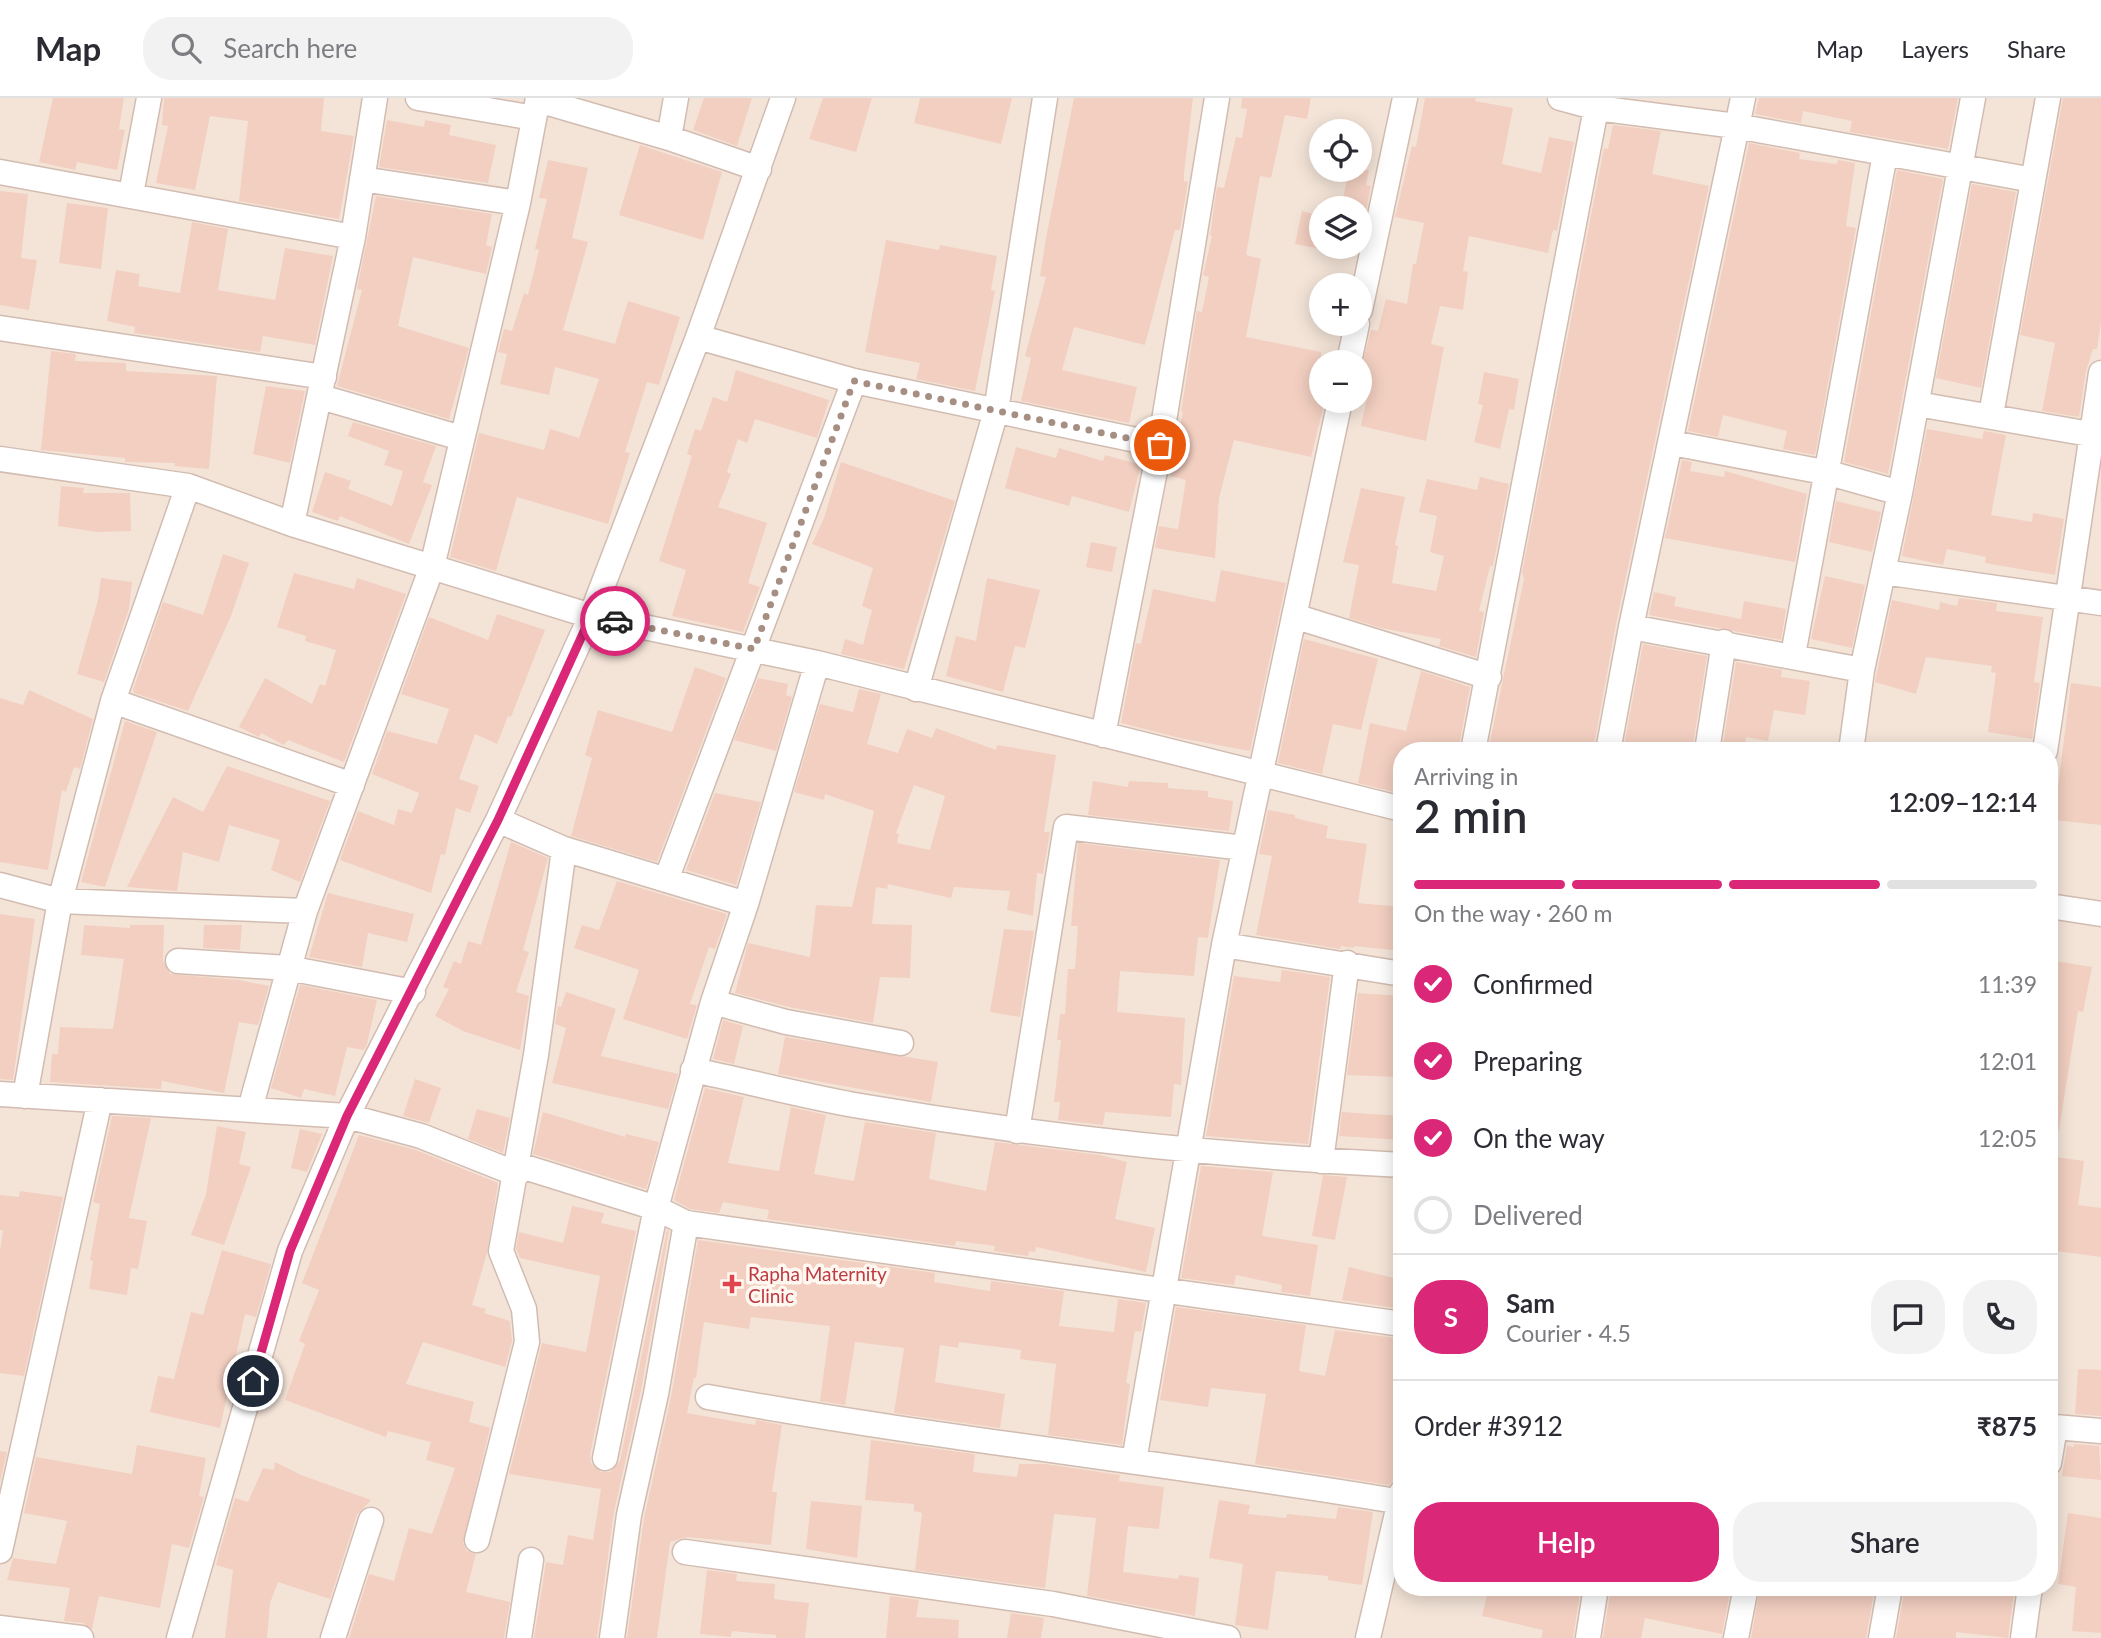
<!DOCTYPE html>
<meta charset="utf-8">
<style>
body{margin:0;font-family:Lato,sans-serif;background:#f2f2f3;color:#2b2b33;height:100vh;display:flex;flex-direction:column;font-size:26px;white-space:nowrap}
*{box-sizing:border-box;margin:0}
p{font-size:23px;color:#7c7c81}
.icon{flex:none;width:38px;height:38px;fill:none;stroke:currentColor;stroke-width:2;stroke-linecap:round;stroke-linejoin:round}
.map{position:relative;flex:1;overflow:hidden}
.side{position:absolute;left:1393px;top:644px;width:665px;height:854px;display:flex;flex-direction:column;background:#fff;border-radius:28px;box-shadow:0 4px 18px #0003}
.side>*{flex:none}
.fabs{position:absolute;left:1309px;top:21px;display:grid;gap:14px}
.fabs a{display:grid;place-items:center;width:63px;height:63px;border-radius:50%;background:#fff;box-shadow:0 4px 18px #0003;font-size:35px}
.pin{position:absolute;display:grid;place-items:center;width:60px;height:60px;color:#fff;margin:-30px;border:4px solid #fff;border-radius:50%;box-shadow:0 2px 7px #0007}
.courier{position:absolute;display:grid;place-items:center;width:70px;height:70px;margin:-35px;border:5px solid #db2777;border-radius:50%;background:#fff;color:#222;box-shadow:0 2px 9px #0007}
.overview em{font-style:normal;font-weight:600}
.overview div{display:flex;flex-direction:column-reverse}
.overview{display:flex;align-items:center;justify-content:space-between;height:119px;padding:0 21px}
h1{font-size:46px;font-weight:600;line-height:52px}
.bar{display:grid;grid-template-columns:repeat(4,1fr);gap:10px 7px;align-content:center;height:84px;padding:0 21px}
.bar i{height:9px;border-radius:5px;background:#e1e1e2}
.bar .current{background:#db2777}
.bar p{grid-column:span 4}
.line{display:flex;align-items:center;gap:18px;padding:0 21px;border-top:2px solid #e1e1e2}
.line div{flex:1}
.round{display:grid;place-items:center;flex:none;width:74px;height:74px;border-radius:28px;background:#f2f2f3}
ol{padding:0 21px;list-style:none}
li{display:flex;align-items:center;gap:21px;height:77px}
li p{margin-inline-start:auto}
li .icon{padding:7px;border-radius:50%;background:#db2777;color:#fff;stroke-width:4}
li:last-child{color:#7c7c81}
li i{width:38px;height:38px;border:4px solid #e1e1e2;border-radius:50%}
.primary-button{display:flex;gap:14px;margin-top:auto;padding:14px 21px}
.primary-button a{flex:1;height:80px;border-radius:28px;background:#db2777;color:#fff;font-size:28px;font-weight:600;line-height:80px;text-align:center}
.primary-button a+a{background:#f2f2f3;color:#2b2b33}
header{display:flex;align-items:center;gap:42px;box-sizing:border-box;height:98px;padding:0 35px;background:#fff;border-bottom:2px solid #e1e1e2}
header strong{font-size:33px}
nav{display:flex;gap:38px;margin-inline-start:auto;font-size:24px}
.search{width:490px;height:63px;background:#f2f2f3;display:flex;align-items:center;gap:18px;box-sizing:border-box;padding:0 24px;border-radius:28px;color:#7c7c81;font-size:26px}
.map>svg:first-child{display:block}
.residential{fill:#f4e4d8;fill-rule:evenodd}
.building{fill:#f2cfc1;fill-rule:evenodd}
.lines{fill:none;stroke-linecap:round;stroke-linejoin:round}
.minor-casing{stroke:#d2bcb1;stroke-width:27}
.minor{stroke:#fff;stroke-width:24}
.done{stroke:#a68e83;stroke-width:7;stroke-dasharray:0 12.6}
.route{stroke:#db2777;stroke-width:9}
.health-dot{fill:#e0444e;stroke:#fff8f0;stroke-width:2.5}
.labels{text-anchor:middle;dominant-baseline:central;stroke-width:7;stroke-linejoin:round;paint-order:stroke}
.health-label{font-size:19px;fill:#be3a42;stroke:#fff8f0;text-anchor:start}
</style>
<header>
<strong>Map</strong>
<div class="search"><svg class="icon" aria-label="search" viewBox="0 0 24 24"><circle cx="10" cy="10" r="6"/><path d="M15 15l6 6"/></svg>Search here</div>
<nav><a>Map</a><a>Layers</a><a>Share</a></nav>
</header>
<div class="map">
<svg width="2101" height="1540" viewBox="0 0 2101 1540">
<rect width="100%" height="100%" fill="#fcf3ea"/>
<path class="residential" d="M0,0h2101v1540h-2101zM1321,33h39v39h-39zM1321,110h39v39h-39zM1321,187h39v39h-39zM1321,264h39v39h-39zM1402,653h647v836h-647z"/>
<path class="building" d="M53,0h71l-5,31 6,1 -8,40 -40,-8 -2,8 -36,-8z
M164,0h160l-3,33 33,5 -15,83 -100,-18 9,-80 -38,-5 -15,74 -39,-7 12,-57 -6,-1z
M704,0h48l-15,48 -44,-16z
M823,0h49l-16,54 -47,-13z
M920,0h92l-11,46 -87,-21z
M1074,0h119l-9,75v8l4,1 -8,48h-5l-30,115 -71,-18 -12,43 75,17 -8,36 -108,-22 10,-43 -6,-2 21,-79 -6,-1 6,-38z
M1242,0h69l-4,21 -22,-4 -14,63 -11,-2 -14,79 15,4 -15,78 75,15v49h4l-14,56 -77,-17 -15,58 -4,60 -60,-10 4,-22 19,3 8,-49 -16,-4 13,-64h-2l16,-101 5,1 7,-35 -6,-2 9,-39 -2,-1 7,-48 7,1 12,-51 6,1 5,-29 -6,-1z
M1425,0h51l-1,3 38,7 -11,56 39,9 8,-36 25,5 -17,89 -4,-1 -5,23 -79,-17 -6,35 5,1 -5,38 -23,-4 -9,38 13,3 -18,94 -65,-15 8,-37 -9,-2v-15l11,-42 7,1 8,-32 21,5 6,-40h3l8,-41 -29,-6 17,-71 4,1z
M1759,0h199l-10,51 -98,-17 2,-11 -49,-10 -2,12 -46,-9z
M2063,0h38v224l-4,27h-4l-7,22 -7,46 -37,-6 13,-68 -35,-8z
M387,22l37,7 1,-7 26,5 -2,10 47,10 -8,38 -109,-16z
M1613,27l48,6 -9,43 57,12 -93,438 -23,127h-105l36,-172 -2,-6 82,-425 4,1z
M1749,45l51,10 -1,6 38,5 1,-4 17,3 -9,63 10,2 -41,227 -32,-6 4,-18 -64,-16 -5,22 -30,-6z
M640,47l82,27 -19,68 -84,-25z
M548,62l40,8 -16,70 16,4 -25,88 52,14 13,-43 52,16 -21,68 -12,-3 -22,70 5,1 -22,71 -91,-27 -21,74 -46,-14 29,-124 65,17 6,-21 29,9 20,-59 -44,-12 -6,28 -49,-11 7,-30 -9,-2 6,-23 8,2 12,-38 4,2 11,-45 -4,-1 12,-50 -8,-1z
M1349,72h20l-3,15 5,1 -5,25 -25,-3z
M1897,72l46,9 -55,295 -44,-12z
M1972,86l44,8 -35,196 -45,-10z
M0,93l28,3 -7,64 16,2 -8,50 -29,-5z
M376,98l116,18 -6,31 6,2 -6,27 -73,-17 -15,69 71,22 -20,71 -112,-33 25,-96 -5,-1z
M67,105l41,5 -7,61 -42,-6z
M1302,113l19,5v33l-26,-5z
M192,124l36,7 -10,61 57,10 10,-52 48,8 -18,89 -52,-9 -3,16 -126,-19 1,-6 -28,-6 9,-51 24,4 -2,12 42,7z
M886,142l53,10 1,-5 57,11 -6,34 4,1 -20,100 -59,-12 4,-16 -55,-11z
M51,253l25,3 -1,7 51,2v8l91,5 -8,93 -35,-3 1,-3 -50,-1v-4l-84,-8z
M736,272l93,30 -12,38 -62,-19 -8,24 -9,-4 -11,33 4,2 -13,33 49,16 -19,60 12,4 -17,45 -71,-16 14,-46 -27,-9 33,-105 -5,-2 8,-25 6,2 12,-34 14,5z
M1484,274l35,7 -5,31 -5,-1 -9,40 -26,-7 9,-37 -5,-1z
M266,288l39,5 -15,72 -37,-9z
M353,324l83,24 -13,36 9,3 -23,59 -69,-28 -2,5 -26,-9 13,-40 26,9 -3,8 44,17 11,-35 -19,-6 5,-14 -41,-15z
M1927,331l55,10 2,-8 22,4 -15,80 41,7 1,-9 31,6 -9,56 -70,-12 1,-6 -39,-8 -4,16 -41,-9z
M1016,349l40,11 3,-10 44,13 2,-6 36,10 -12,47 -57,-16 -3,10 -64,-18z
M1682,362l10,2 -2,9 34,6 1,-6 82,23 -12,68 -130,-24z
M841,364l114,39 -51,168 -63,-15 4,-15 18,6 9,-35 -10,-4 11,-38 -61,-24 12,-26z
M1480,379l29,7 -16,82h-3l-11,45 5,1 -8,45 -37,-11 2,-7 -60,-11 -32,-10 10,-53 -16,-3 18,-74 44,9 -10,48 3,1 -6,37 44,8 8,-35 -14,-4 7,-36 -18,-4 8,-33 50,11z
M61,388l23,2 -1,5h47l1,38 -34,1 -39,-6z
M1836,403l45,11 -9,40 -43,-10z
M1091,444l26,5 -5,25 -26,-5z
M223,456l26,9 -18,53 -43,95 -54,-18 -1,-3 30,-88 40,13z
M1221,472l65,13 -36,168 -70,-13 -59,-15 15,-80 5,1 12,-55 62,13z
M294,475l60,16 3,-11 49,16 -62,168 -56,-22 -4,5 -23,-12 -2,4 -20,-10 26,-49 47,26 8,-20 5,2 11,-36 -31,-9 1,-5 -29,-9z
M1825,478l40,9 -13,63 -41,-9z
M101,480l31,4 -3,27 -25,73 -27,-8 21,-74z
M987,480l53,12 -15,58 -10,-2 -12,46 -57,-16 10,-40 20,5z
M1654,494l22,5 -2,9 67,13 3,-18 42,8 -5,31 -132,-25z
M1959,500l38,5 -1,8 47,6 -9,65 6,1 -8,56 -44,-7 8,-59 -5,-1 1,-6 -66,-9 -10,37 -41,-12 17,-82 47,10 1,-8 17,4z
M497,516l48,16 -34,87 -3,-1 -11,28 -22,-10 -16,45 20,7 -9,27 -14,-5 -11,47 -4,-1 -10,39 -91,-33 18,-49 36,14 4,-16 14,4 7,-20 -47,-19 15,-43 50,13 12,-35 -48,-15 28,-77 59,23z
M1304,541l74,20 -17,71 -28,-6 -11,50 -44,-11z
M1643,546l64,12 -15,95h-69z
M1736,564l46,8 -1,7 29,4 -5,34 -31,-5 -6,31 -22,-4 -1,14h-23z
M695,569l31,11 -69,184 -86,-26 21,-78 -7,-3 13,-45 74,22z
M1421,573l49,16 -12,64h-56v43l-44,-11 12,-60 36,8z
M758,580l30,6 -2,11 6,2 -16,54 -42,-11z
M2071,585l30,4v138l-47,-5z
M859,591l22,5 -14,50 31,9 9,-24 25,9 4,-10 60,22 1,-5 59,10 -12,77h6l-7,42 -6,-1 -4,43 -26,-6 3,-19 -56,-4 -3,11 -63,-14 -1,5 -11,-2 -4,37 40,1 -2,53 -30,-1 -7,46 -84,-16 -54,-14 13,-50 62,14 6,-52 36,2 22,-96 -49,-17 -1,6 -30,-8 26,-88 33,8zM914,687l31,11 -15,54 -33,-7 2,-9 -3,-1z
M29,592l64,29 -13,50 -6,-2 -8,25 -4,-2 -14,80 -48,-8v-164l23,7z
M125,623l32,11 -52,155 -24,-5z
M227,668l103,35 -30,81 -29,-12 9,-30 -51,-15 -10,37 -36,-10 -6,39 -50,-4 46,-90 30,15z
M1093,683l35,6 1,-6 39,2v5l40,3v6l25,4 -4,30 -141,-16z
M715,695l46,9 -25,83 -50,-15z
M1268,712l27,5v3l33,8 -2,12 41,6 -9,59 44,4v44l-48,-5v2l-13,-2 -1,3 -84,-14 16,-79 -13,-2z
M511,744l37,16 -25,92 6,2 -13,40 13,4 -9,54 -57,-19 -28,-15 14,-27 -6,-2 11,-26 7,3 7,-23 13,4z
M1078,745l142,17 -12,78 -10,-1 -4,39 -74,-5 -3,41 68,6 -4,67 -7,-1 -3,33 -66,-5 -2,13 -45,-5 2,-18h-6l7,-62h-4l3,-26h5l3,-45h7l3,-43h-7z
M617,783l110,33 -12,35 -6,-2 -19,57 7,1 -10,34 -64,-20 16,-49 -65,-22 8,-23 17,5z
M328,795l86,21 -7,28 -39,-9 -6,34 -53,-10z
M0,816l35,5 -22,161 -13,-1z
M84,827l46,3v-3h34l-1,36 7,13 69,6 30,6 -11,39 -19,-3 -15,71 -62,-12 -1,8 -111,-7 2,-28h6l2,-27 53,2 11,-70 -43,-4z
M204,827h38l-2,25 -37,-2z
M1004,831l30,2 -14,86 -30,-5z
M2049,862l43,7 -9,45 -5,-1 -19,119h-10z
M1282,872l48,7 -22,167 -102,-8 28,-160 46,6z
M300,887l77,15 -10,44 -3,6 -17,-3 -12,49 -31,-7 -3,9 -30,-10z
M566,894l50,17 -15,47 77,18 -10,35 -116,-26 14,-55 -11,-4 3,-18 3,1z
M1358,895l44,3v38l-6,-1 -2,44 -47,-2z
M723,922l20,6 -9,38 -21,-5z
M785,939l153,25 -7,40 -153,-28z
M415,981l26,9 -12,35 -26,-7z
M705,990l39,9 -16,66 51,8 12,-64 35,8 -12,59 40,7 11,-59 71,11 -7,46 57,12 9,-49 105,13 27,7 -12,57 40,9 -9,44 -110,-25 -1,5 -6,-1 -1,5 -34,-5 1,-5 -39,-5 -1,5 -188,-27 2,-9 -46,-8 -4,11 -29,-4 -16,-9z
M477,1011l33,9 -7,35 -35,-14z
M543,1014l82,25 1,-3 33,8 -13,47 -113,-35z
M1342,1014l60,4v24l-63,-4z
M112,1018l39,2 -22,100 18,3 -9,48 -7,-1 -4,27 -38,-6 4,-28 -3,-1 10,-56 -7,-2z
M217,1028l29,6 -7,32 12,3 -27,78 -33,-10 15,-41z
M300,1031l22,5 -15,38 -16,-4z
M359,1037l57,15 82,33 -11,70 -15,52 14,4 -2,4 26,8 2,20 -7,26 -82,-25 -17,42 68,18 -5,20 21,6 -27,115 4,8 9,3 -10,38 44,10 -6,36h-155l20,-64 25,7 15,-53 23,6 23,-66 -29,-8 5,-18 -43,-11 -2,6 -101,-37 20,-56 -6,-3 20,-51 -17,-7z
M2049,1058l35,5 -6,44 23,3v49l-52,-7z
M1201,1068l72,6 -11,64 56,9 -8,51 -29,-4 1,-7 -46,-10 -2,10 -53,-7z
M1323,1077l24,2 -12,63 -23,-4z
M20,1093l43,6 -39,179 -24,-3v-122l3,-21h-3v-35l19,2z
M572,1108l32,7 -3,10 35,8 -46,224 1,8 10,9h9l10,-11 47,-231 2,1 -28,160 -27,121 -17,126h-63l12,-76 17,3 5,-30 25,5 8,-51 -92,-15 33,-131 44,9 14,-76 -80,-18 -4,-9 3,-17 44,11z
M698,1142l237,33 -1,9 56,9 1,-10 73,10 -5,35 55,6 4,-33 28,4 -5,29 -6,-1 -9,52 4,1 -8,61 -74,-10 8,-71 -36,-5 1,-9 -62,-8 -1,6 -18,-3 -5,37 70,12 -5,34 -106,-15 10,-65 -49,-6 -10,63 -25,-4 10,-75 -79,-9 -2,12 -45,-7 -8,56h-2l-7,35 68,12 1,-5 26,5 -10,67h5l-6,53 -84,-8 -17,5 -13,96h-30l17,-120 27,-121z
M222,1152l49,14 -15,53 -11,-3 -25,114 -70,-16 8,-36 16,3 17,-67 12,3z
M1349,1169l53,13v29l-60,-9z
M1176,1209l130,18 -7,46 26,5 10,-46 67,9v103l-6,36 -7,7 -134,-21 11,-70 -55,-6 -3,19 -48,-7z
M2078,1271l23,1v46l-26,-2z
M871,1342l104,14 -2,18 44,5 2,-13h26l75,11 -1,6 45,6 -5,42 -31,-3 -5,46 55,7 1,-4 20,3 -4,38 -108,-20 9,-78 -42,-4 -9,74 -130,-18 7,-57 -8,-2v-7l-49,-4z
M2074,1346l25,2 2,34 -39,-4 5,-30 7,1z
M137,1347l69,13 -7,38 5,1 -15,51 -17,-4 -12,64 -61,-12 -7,33 -9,-6 -19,-2 6,-33 -63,-8 6,-22 43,6 11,-43 -43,-8 12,-56 96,17z
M0,1353l7,1 -7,30z
M275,1364l26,13 70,25 -14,15 -27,84 -52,-17 -8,21 -3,35h-42l8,-68 -17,-5 3,-12 16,-55 13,4 15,-34 11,2z
M1219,1402l31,5 -2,9 38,4 1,-4 49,5 2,-12 35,5 -11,73 -34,-5v-4l-52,-5 -8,59 -33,-5 8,-61 -34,-6z
M811,1403l51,5 -5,52 -51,-9z
M2068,1415l33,5v115l-29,-2 4,-44 -18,-3z
M707,1472l30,4 -1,7 39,3 -1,15 35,4 -4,35h-29v-3l-44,-4 -1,6 -31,-3z
M1489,1489h92l-8,51h-32l2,-8 -61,-14z
M1611,1489h120l-9,47 -77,-16 -4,20h-38z
M1760,1489h115l-9,51h-115z
M1905,1489h79l30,5 -6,46 -52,-6v6h-60z
M890,1498l29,4 -3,17 43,3 -1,18h-72z
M1011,1515l33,5 -3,20h-34z"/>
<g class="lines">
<g class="minor-casing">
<path id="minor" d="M418,0l116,20
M1560,0l37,10 139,18 297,54
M538,2l131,38 90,31
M669,40l7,-40
M0,74l353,65
M362,81l156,24
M131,96l18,-96
M1360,212l45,-212
M0,230l324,49
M698,239l156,44 306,64
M1349,264l8,-38
M321,299l140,41
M1917,306l184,32
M1991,317l57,-317
M1672,345l157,30 71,20
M0,361l188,27 104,38 299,92 226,47 585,146
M292,426l61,-287 22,-139
M1883,474l218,31
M1294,518l195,61
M1631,529l231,43
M1793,557l92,-501
M916,591l80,-278 49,-313
M113,603l239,84
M1103,637l57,-290 57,-347
M1473,653l125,-653
M1608,653l23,-124 112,-529
M1707,653l17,-109
M1851,653l11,-81 38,-177 73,-395
M2045,653l56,-378
M498,722l66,29 182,55
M666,782l188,-499
M0,787l60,16 245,10
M2049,808l52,8
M1224,847l178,29
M178,863l110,7 125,24
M713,904l73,20 115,21
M693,972c53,11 107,25 161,35 181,31 364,51 548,60
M0,996l347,22 74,20 96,38
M25,998l35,-195 53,-200 75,-215
M250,1011l55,-198 127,-344 86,-364 20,-105
M1017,1033l49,-304 178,21
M1321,1063l26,-198
M518,1067l138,43 30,15 716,101
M708,1299c230,42 463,66 694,105
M2049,1328l6,1 -6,36
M2055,1329l46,4
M605,1360l51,-250 57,-206 33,-98 71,-241
M1134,1363l90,-516 116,-544
M477,1442l50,-198 -3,-33 -23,-58 35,-196 28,-206
M0,1453l100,-451
M685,1454l368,52 175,34
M0,1530l81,10
M179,1540l111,-387 57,-135 151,-296 93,-204 107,-279 85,-239
M333,1540l38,-118
M519,1540l12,-78
M612,1540l17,-123 27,-121 30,-171
M1368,1540l34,-146
M1588,1540l8,-51
M1736,1540l10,-51
M1881,1540l9,-51
M2023,1540l7,-51"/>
</g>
<use href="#minor" class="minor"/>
</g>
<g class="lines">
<path class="done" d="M615,523l139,28 100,-268 306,64"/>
<path class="route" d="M253,1283l37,-130 57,-135 151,-296 93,-204 24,5"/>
</g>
<path class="health-dot" d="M728.5 1175.5h7v7h7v7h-7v7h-7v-7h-7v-7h7z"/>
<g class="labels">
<g class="health-label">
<text x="748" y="1175">Rapha Maternity<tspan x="748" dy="22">Clinic</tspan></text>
</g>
</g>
</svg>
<div class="fabs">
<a><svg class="icon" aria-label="locate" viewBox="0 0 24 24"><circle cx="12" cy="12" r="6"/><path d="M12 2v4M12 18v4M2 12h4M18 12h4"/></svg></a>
<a><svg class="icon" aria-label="layers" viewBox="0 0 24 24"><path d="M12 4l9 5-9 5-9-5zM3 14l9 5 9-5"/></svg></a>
<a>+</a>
<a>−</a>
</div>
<div class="pin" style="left:1160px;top:347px;background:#ea580c"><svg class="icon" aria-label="bag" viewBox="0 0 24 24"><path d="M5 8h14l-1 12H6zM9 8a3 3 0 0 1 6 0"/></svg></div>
<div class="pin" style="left:253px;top:1283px;background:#1f2937"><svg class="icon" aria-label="home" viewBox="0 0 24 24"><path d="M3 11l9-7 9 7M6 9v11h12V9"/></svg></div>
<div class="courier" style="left:615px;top:523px"><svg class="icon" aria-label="car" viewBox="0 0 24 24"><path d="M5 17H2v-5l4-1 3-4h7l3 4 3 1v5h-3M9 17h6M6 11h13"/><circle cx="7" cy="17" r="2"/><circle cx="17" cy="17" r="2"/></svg></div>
<section class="side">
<div class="overview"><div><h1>2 min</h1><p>Arriving in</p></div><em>12:09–12:14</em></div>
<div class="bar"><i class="current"></i><i class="current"></i><i class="current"></i><i></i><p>On the way · 260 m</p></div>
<ol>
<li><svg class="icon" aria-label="check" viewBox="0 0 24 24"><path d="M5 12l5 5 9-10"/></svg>Confirmed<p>11:39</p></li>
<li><svg class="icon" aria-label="check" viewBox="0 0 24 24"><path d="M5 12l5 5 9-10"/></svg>Preparing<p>12:01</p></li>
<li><svg class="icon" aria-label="check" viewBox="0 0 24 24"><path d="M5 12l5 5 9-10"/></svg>On the way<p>12:05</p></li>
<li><i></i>Delivered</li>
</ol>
<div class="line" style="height:126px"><b class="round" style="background:#db2777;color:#fff">S</b><div><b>Sam</b><p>Courier · 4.5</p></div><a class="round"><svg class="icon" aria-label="chat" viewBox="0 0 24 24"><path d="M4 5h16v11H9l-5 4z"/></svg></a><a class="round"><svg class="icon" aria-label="phone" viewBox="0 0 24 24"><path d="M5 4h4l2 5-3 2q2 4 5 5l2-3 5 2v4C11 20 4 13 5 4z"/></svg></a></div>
<div class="line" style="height:91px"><div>Order #3912</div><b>₹875</b></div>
<div class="primary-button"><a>Help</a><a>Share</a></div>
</section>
</div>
